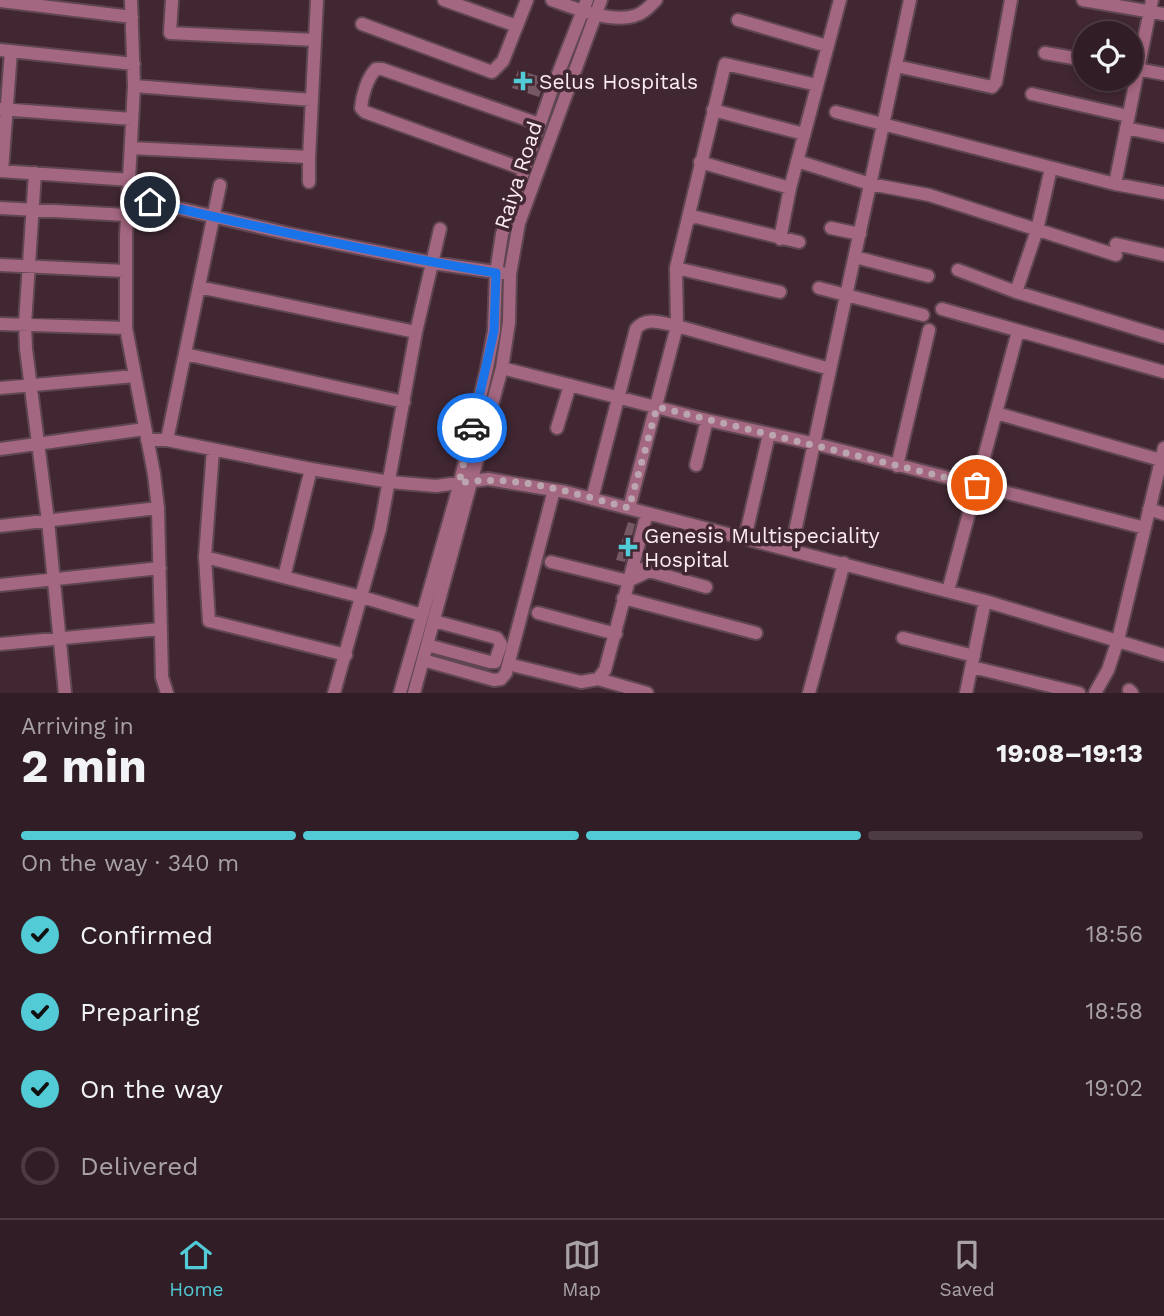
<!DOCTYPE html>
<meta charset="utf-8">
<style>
body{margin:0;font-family:"Work Sans",sans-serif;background:#39262e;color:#f1f3f6;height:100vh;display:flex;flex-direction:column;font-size:26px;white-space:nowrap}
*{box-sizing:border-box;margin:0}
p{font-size:23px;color:#a8a2a7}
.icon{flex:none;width:38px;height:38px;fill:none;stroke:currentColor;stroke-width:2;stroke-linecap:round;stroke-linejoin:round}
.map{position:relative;height:693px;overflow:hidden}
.details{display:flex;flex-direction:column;background:#311d26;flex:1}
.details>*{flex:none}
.buttons{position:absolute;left:1073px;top:21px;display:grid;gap:14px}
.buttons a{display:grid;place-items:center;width:70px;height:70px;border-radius:50%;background:#311d26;box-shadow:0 4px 10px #0003,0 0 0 2px #4c3b43;font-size:35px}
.pin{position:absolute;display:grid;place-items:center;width:60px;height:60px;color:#fff;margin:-30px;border:4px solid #fff;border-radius:50%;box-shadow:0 2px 7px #0007}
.courier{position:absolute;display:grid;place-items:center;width:70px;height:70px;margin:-35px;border:5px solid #1a73e8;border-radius:50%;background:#fff;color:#222;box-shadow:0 2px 9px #0007}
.head em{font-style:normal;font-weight:700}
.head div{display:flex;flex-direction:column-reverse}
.head{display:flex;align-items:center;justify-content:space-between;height:119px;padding:0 21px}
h1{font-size:46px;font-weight:700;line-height:52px}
.bar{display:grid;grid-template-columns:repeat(4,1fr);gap:10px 7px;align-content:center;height:84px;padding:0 21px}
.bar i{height:9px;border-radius:5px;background:#4c3b43}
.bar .on{background:#52cbd7}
.bar p{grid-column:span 4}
ol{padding:0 21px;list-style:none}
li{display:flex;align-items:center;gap:21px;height:77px}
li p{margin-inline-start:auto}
li .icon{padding:7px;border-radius:50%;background:#52cbd7;color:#111;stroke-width:4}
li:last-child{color:#a8a2a7}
li i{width:38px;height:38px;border:4px solid #4c3b43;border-radius:50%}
.tab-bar{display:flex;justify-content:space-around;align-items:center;height:98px;border-top:2px solid #4c3b43;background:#311d26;font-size:19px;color:#a8a2a7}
.tab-bar a{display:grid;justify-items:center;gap:4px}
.tab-bar .on{color:#52cbd7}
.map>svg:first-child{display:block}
.building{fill:#755863}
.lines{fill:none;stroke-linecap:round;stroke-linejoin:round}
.minor-casing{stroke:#5f4651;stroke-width:16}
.minor{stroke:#a46781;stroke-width:12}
.done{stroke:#bba6af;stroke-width:7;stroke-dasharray:0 12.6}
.route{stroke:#1a73e8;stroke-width:9}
.poi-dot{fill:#52cbd7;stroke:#412732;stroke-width:2.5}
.labels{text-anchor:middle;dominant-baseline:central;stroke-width:7;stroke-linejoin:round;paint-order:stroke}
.poi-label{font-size:21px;fill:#fdebf2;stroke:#412732;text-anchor:start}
.street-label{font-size:21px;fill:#fdebf2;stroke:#412732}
</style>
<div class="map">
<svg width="1164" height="693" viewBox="0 0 1164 693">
<rect width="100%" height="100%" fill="#412732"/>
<path class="building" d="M518,70l27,8 -6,19 -27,-9z
M628,522l7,2 -10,38 -9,-2z"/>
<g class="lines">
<g class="minor-casing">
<path id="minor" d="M131,0l3,86 -8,150v92l28,146 4,34 4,169 5,16
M172,0l-2,33 145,7
M444,0l73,26
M552,0c22,8 58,23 82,16 9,-2 15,-9 22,-16
M1083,0l81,14
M0,1l132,16
M738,20l89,26
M362,24l130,48 11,-11 24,-61
M0,50l134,14
M1045,53l40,7
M896,66l96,21 4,-5 15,-82
M1131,68l33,6
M134,86l178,14
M1032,94l96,22
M0,109l132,10
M713,110l91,24
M836,112l279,72 49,9
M1126,128l38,8
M131,148l178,9 8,-157
M309,157v25
M797,161l73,23 59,11 187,60
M700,162l90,26
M523,169l-158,-57 -4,-4c1,-12 6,-30 15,-39h6l157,55
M0,171l131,9
M2,171l9,-120
M35,173l-10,151 1,25 22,172 17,172
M1115,184l37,-184
M129,197l161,37 143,29 69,10
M0,208l127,7
M687,222l4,-4 5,-1 103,25
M831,228l29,6
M780,239l10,-51 50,-188
M1116,244l48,11
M855,257l73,19
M0,265l125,6
M676,268l104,24
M958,270l58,22 148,45
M199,287l217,45
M819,288l104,27
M1016,292l21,-62 14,-62
M942,309l222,63
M0,324l126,4
M185,354l219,48
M502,368l205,52 109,24 329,84
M0,388l135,-12
M996,413l168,48
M557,428l13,-43
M147,440h20l144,29 79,13 46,4 52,-7 78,13 419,109 179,54
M167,440l53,-255
M0,449l145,-20
M213,450l-8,107 4,64 137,34
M696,465l11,-45
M897,466l32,-136
M592,499l44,-170c10,-13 26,-6 41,-3l-1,-58 49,-204 92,21
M629,508l48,-182 153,43
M1149,509l15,5
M0,526l158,-18
M745,538l24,-104
M791,550l119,-550
M205,557l157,40 60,18
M551,562l77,19 21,-10
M642,569l64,18
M284,577l27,-108
M0,585l160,-17
M948,591l70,-260
M623,598l133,35
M538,613l78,21
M903,638l71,18
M0,644l160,-15
M427,645l63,17h5l6,-18 -4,-6 -63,-17
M423,660l71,20 7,-1 5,-6 48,-183
M516,666l65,16 17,-3 7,-9 42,-157
M972,667l107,26
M598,679l49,14
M1129,690l3,3
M334,693l46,-164 36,-197 24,-103
M400,693l58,-203 29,-122 7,-37 2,-58 6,-39 49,-142 36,-92
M414,693l88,-325 7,-46 1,-48 9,-51 82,-223
M809,693l35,-130
M966,693l19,-92
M1095,693l13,-23 10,-30 46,-192"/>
</g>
<use href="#minor" class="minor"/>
</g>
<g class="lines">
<path class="done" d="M472,428l-13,55c56,-10 116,11 170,25l28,-101 320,78"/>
<path class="route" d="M150,202c115,27 230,52 346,71l-2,58 -22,97"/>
</g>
<g class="poi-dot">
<path d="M519.5 70.5h7v7h7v7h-7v7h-7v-7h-7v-7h7z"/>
<path d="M624.5 536.5h7v7h7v7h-7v7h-7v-7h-7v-7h7z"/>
</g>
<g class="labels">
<g class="poi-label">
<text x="539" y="81">Selus Hospitals</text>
<text x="644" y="535">Genesis Multispeciality<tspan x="644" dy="24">Hospital</tspan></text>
</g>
<g class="street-label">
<text transform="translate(518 175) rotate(-72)">Raiya Road</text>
</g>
</g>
</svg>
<div class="buttons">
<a><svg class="icon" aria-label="locate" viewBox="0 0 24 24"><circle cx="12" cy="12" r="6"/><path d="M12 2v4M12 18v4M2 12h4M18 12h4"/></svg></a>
</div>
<div class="pin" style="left:977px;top:485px;background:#ea580c"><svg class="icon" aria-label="bag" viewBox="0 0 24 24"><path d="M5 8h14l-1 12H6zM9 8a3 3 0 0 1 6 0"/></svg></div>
<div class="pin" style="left:150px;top:202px;background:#1f2937"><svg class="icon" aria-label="home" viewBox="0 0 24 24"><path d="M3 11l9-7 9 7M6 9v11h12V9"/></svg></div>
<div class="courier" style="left:472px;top:428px"><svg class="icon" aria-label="car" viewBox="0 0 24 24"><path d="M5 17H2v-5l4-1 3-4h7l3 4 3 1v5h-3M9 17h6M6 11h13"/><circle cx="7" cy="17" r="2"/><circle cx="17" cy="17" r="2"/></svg></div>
</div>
<section class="details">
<div class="head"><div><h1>2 min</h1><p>Arriving in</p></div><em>19:08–19:13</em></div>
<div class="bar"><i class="on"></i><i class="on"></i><i class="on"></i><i></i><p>On the way · 340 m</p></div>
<ol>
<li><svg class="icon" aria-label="check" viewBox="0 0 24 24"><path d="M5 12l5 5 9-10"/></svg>Confirmed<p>18:56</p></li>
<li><svg class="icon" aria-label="check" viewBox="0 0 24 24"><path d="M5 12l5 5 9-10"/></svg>Preparing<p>18:58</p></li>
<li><svg class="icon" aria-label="check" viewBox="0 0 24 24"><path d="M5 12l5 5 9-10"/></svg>On the way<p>19:02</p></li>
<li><i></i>Delivered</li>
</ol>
</section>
<nav class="tab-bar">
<a class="on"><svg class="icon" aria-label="home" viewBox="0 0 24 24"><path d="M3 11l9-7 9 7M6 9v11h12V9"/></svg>Home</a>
<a><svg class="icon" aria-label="map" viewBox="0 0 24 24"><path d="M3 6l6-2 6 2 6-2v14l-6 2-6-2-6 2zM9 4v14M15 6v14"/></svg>Map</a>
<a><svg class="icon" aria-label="saved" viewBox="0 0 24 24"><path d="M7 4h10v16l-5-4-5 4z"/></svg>Saved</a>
</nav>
